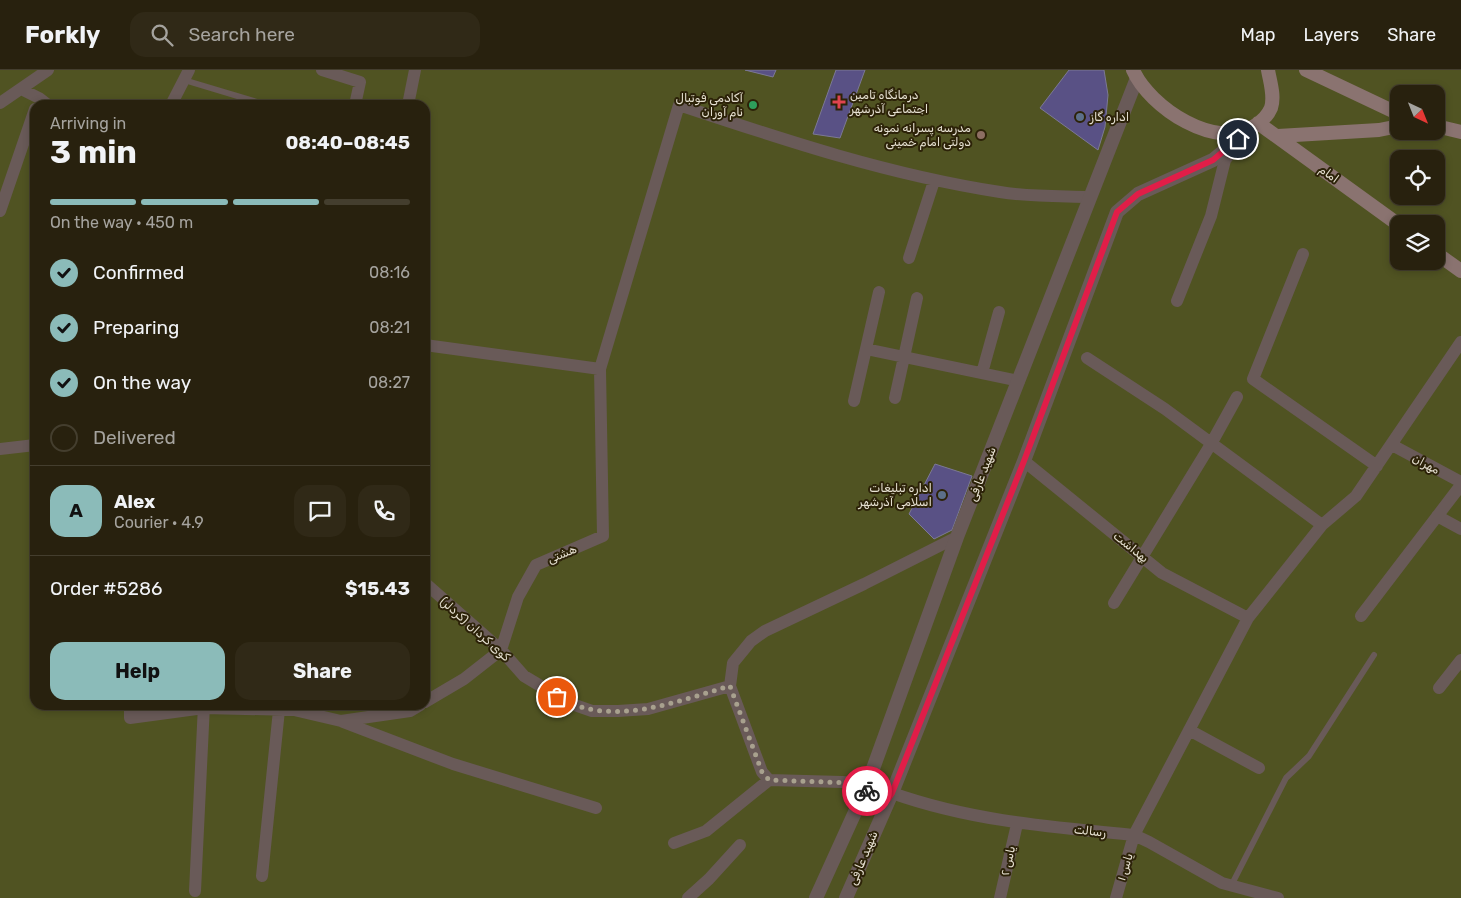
<!DOCTYPE html>
<meta charset="utf-8">
<style>
body{margin:0;font-family:Rubik,"Noto Naskh Arabic",sans-serif;background:#302917;color:#f1f3f6;height:100vh;display:flex;flex-direction:column;font-size:19px;white-space:nowrap}
*{box-sizing:border-box;margin:0}
p{font-size:16px;color:#a5a39e}
.icon{flex:none;width:28px;height:28px;fill:none;stroke:currentColor;stroke-width:2;stroke-linecap:round;stroke-linejoin:round}
.map{position:relative;flex:1;overflow:hidden}
.details{position:absolute;left:30px;top:30px;width:400px;height:610px;display:flex;flex-direction:column;background:#28210e;border-radius:15px;box-shadow:0 2px 8px #0003,0 0 0 1px #443e2e}
.details>*{flex:none}
.needle{width:32px;rotate:137deg}
.fabs{position:absolute;left:1390px;top:15px;display:grid;gap:10px}
.fabs a{display:grid;place-items:center;width:55px;height:55px;border-radius:10px;background:#28210e;box-shadow:0 2px 8px #0003,0 0 0 1px #443e2e;font-size:25px}
.pin{position:absolute;display:grid;place-items:center;width:42px;height:42px;color:#fff;margin:-21px;border:2px solid #fff;border-radius:50%;box-shadow:0 1px 5px #0007}
.courier{position:absolute;display:grid;place-items:center;width:50px;height:50px;margin:-25px;border:4px solid #e11d48;border-radius:50%;background:#fff;color:#222;box-shadow:0 1px 6px #0007}
.head em{font-style:normal;font-weight:700}
.head div{display:flex;flex-direction:column-reverse}
.head{display:flex;align-items:center;justify-content:space-between;height:85px;padding:0 20px}
h1{font-size:32px;font-weight:700;line-height:38px}
.bar{display:grid;grid-template-columns:repeat(4,1fr);gap:8px 5px;align-content:center;height:60px;padding:0 20px}
.bar i{height:6px;border-radius:4px;background:#443e2e}
.bar .on{background:#8bbbb9}
.bar p{grid-column:span 4}
.line{display:flex;align-items:center;gap:12px;padding:0 20px;border-top:1px solid #443e2e}
.line div{flex:1}
.round{display:grid;place-items:center;flex:none;width:52px;height:52px;border-radius:15px;background:#302917}
ol{padding:0 20px;list-style:none}
li{display:flex;align-items:center;gap:15px;height:55px}
li p{margin-inline-start:auto}
li .icon{padding:5px;border-radius:50%;background:#8bbbb9;color:#111;stroke-width:4}
li:last-child{color:#a5a39e}
li i{width:28px;height:28px;border:2px solid #443e2e;border-radius:50%}
.cta{display:flex;gap:10px;margin-top:auto;padding:10px 20px}
.cta a{flex:1;height:58px;border-radius:15px;background:#8bbbb9;color:#111;font-size:20px;font-weight:700;line-height:58px;text-align:center}
.cta a+a{background:#302917;color:#f1f3f6}
header{display:flex;align-items:center;gap:30px;box-sizing:border-box;height:70px;padding:0 25px;background:#28210e;border-bottom:1px solid #443e2e}
header strong{font-size:24px}
nav{display:flex;gap:28px;margin-inline-start:auto;font-size:18px}
.search{width:350px;height:45px;background:#302917;display:flex;align-items:center;gap:12px;box-sizing:border-box;padding:0 18px;border-radius:15px;color:#a5a39e;font-size:19px}
.map>svg:first-child{display:block}
.green{fill:#505322;fill-rule:evenodd}
.building{fill:#595185;stroke:#7c7995}
.lines{fill:none;stroke-linecap:round;stroke-linejoin:round}
.service{stroke:#695a58;stroke-width:6}
.minor{stroke:#695a58;stroke-width:12}
.tertiary{stroke:#695a58;stroke-width:14}
.secondary{stroke:#8a7370;stroke-width:14}
.done{stroke:#a8a18e;stroke-width:5;stroke-dasharray:0 9}
.route{stroke:#e11d48;stroke-width:6}
.health-dot{fill:#e0444e;stroke:#2c2208;stroke-width:2}
.leisure-dot{fill:#2e9e5b;stroke:#2c2208;stroke-width:2}
.service-dot{fill:#5c6f8a;stroke:#2c2208;stroke-width:2}
.education-dot{fill:#8d6e63;stroke:#2c2208;stroke-width:2}
.labels{text-anchor:middle;dominant-baseline:central;stroke-width:4;stroke-linejoin:round;paint-order:stroke}
.poi-label{font-size:12px;fill:#e6e0d1;stroke:#2c2208;text-anchor:end}
.street-label{font-size:12px;fill:#e6e0d1;stroke:#2c2208}
</style>
<header>
<strong>Forkly</strong>
<div class="search"><svg class="icon" aria-label="search" viewBox="0 0 24 24"><circle cx="10" cy="10" r="6"/><path d="M15 15l6 6"/></svg>Search here</div>
<nav><a>Map</a><a>Layers</a><a>Share</a></nav>
</header>
<div class="map">
<svg width="1461" height="828" viewBox="0 0 1461 828">
<rect width="100%" height="100%" fill="#362c13"/>
<path class="green" d="M0,0h1461v828h-1461zM1399,24h37v37h-37zM35,35h390v600h-390zM1399,89h37v37h-37zM1399,154h37v37h-37z"/>
<path class="building" d="M745,0h31l-3,7z
M836,0h29l-25,68 -27,-4z
M1069,0h35l4,25 -3,32 -7,23 -58,-42z
M935,394l37,12 -20,54 -18,9 -25,-25z"/>
<g class="lines">
<path class="service" d="M184,10l83,25
M1231,816l55,-108 23,-22 65,-101"/>
<path class="minor" d="M322,0l38,12 -5,23
M21,19l18,9 9,7
M0,33l48,-33
M171,35l18,-35
M408,35l7,-35
M0,141l35,-102
M1303,184l-50,125 124,87
M909,188l25,-77
M1177,231l34,-85 14,-56 13,-16
M425,275l175,24
M866,279l153,32
M1087,288l78,51 157,116
M982,303l17,-61
M895,328l22,-100
M854,331l25,-109
M1392,375l69,37
M0,379l35,-4
M1024,391l138,112 86,45
M1437,446l24,13
M425,513l76,67 23,26 45,27 23,8h26l30,-2 82,-23 32,86 7,8 73,2 25,2
M1114,533l97,-159 26,-47
M1361,546l100,-131
M730,616l3,-23 18,-22 14,-10 99,-47 93,-47
M1439,618l22,-28
M425,632l39,-23 37,-29 17,-53 18,-32 67,-29 -3,-167 79,-264c105,35 210,70 321,87 29,5 60,4 90,5
M130,635v13l74,-10 90,2 47,11 69,-10 10,-6
M343,652l110,42 143,44
M1189,660l70,38
M892,723c79,28 159,34 242,42l15,7 73,41 56,15
M674,773l32,-12 63,-51
M262,806l17,-166
M195,821l9,-186
M688,828l21,-19 31,-34
M1000,828l17,-74
M1116,828l18,-63 114,-217 74,-93 34,-29 105,-154"/>
<path class="tertiary" d="M816,828l50,-110 91,-251 180,-459
M846,828l46,-105 132,-332 93,-249 21,-18 75,-34 38,-31"/>
<path class="secondary" d="M1133,0c16,37 85,83 123,55 6,-4 12,-10 15,-17 4,-12 -1,-26 -3,-38
M1306,0l93,44
M1258,53l141,102
M1436,56l25,6
M1278,66l101,-6 20,-4
M1436,183l25,18"/>
</g>
<g class="lines">
<path class="done" d="M557,627c55,31 117,5 173,-11l32,86 7,8 85,3 13,1v7"/>
<path class="route" d="M867,721c5,10 12,12 21,8l4,-6 132,-332 93,-249 21,-18 75,-34 25,-21"/>
</g>
<path class="health-dot" d="M836.5 24.5h5v5h5v5h-5v5h-5v-5h-5v-5h5z"/>
<circle class="leisure-dot" cx="753" cy="35" r="5"/>
<g class="service-dot">
<circle cx="1080" cy="47" r="5"/>
<circle cx="942" cy="425" r="5"/>
</g>
<circle class="education-dot" cx="981" cy="65" r="5"/>
<g class="labels">
<g class="poi-label">
<text x="850" y="25" text-anchor="start">درمانگاه تامین<tspan x="850" dy="14">اجتماعی آذرشهر</tspan></text>
<text x="743" y="28">آکادمی فوتبال<tspan x="743" dy="14">نام آوران</tspan></text>
<text x="1090" y="47" text-anchor="start">اداره گاز</text>
<text x="971" y="58">مدرسه پسرانه نمونه<tspan x="971" dy="14">دولتی امام خمینی</tspan></text>
<text x="932" y="418">اداره تبلیغات<tspan x="932" dy="14">اسلامی آذرشهر</tspan></text>
</g>
<g class="street-label">
<text transform="translate(1329 104) rotate(36)">امام</text>
<text transform="translate(1426 394) rotate(28)">مهران</text>
<text transform="translate(982 404) rotate(-69)">شهید عارفی</text>
<text transform="translate(1131 477) rotate(39)">بهداشت</text>
<text transform="translate(562 484) rotate(-23)">هشتی</text>
<text transform="translate(475 559) rotate(42)">کوی کردان (کردلر)</text>
<text transform="translate(1090 761) rotate(6)">رسالت</text>
<text transform="translate(863 788) rotate(-67)">شهید عارفی</text>
<text transform="translate(1008 791) rotate(-77)">یاس ۲</text>
<text transform="translate(1125 797) rotate(-73)">یاس ۱</text>
</g>
</g>
</svg>
<div class="fabs">
<a><svg class="needle" viewBox="-14 -14 28 28"><path d="M0-13l5 13h-10z" fill="#e53935"/><path d="M0 13l5-13h-10z" fill="#a5a39e"/></svg></a>
<a><svg class="icon" aria-label="locate" viewBox="0 0 24 24"><circle cx="12" cy="12" r="6"/><path d="M12 2v4M12 18v4M2 12h4M18 12h4"/></svg></a>
<a><svg class="icon" aria-label="layers" viewBox="0 0 24 24"><path d="M12 4l9 5-9 5-9-5zM3 14l9 5 9-5"/></svg></a>
</div>
<div class="pin" style="left:557px;top:627px;background:#ea580c"><svg class="icon" aria-label="bag" viewBox="0 0 24 24"><path d="M5 8h14l-1 12H6zM9 8a3 3 0 0 1 6 0"/></svg></div>
<div class="pin" style="left:1238px;top:69px;background:#1f2937"><svg class="icon" aria-label="home" viewBox="0 0 24 24"><path d="M3 11l9-7 9 7M6 9v11h12V9"/></svg></div>
<div class="courier" style="left:867px;top:721px"><svg class="icon" aria-label="bike" viewBox="0 0 24 24"><circle cx="6" cy="16" r="4"/><circle cx="18" cy="16" r="4"/><path d="M6 16l4-8h5l3 8M10 8l3 8H6M13 5h3"/></svg></div>
<section class="details">
<div class="head"><div><h1>3 min</h1><p>Arriving in</p></div><em>08:40–08:45</em></div>
<div class="bar"><i class="on"></i><i class="on"></i><i class="on"></i><i></i><p>On the way · 450 m</p></div>
<ol>
<li><svg class="icon" aria-label="check" viewBox="0 0 24 24"><path d="M5 12l5 5 9-10"/></svg>Confirmed<p>08:16</p></li>
<li><svg class="icon" aria-label="check" viewBox="0 0 24 24"><path d="M5 12l5 5 9-10"/></svg>Preparing<p>08:21</p></li>
<li><svg class="icon" aria-label="check" viewBox="0 0 24 24"><path d="M5 12l5 5 9-10"/></svg>On the way<p>08:27</p></li>
<li><i></i>Delivered</li>
</ol>
<div class="line" style="height:90px"><b class="round" style="background:#8bbbb9;color:#111">A</b><div><b>Alex</b><p>Courier · 4.9</p></div><a class="round"><svg class="icon" aria-label="chat" viewBox="0 0 24 24"><path d="M4 5h16v11H9l-5 4z"/></svg></a><a class="round"><svg class="icon" aria-label="phone" viewBox="0 0 24 24"><path d="M5 4h4l2 5-3 2q2 4 5 5l2-3 5 2v4C11 20 4 13 5 4z"/></svg></a></div>
<div class="line" style="height:65px"><div>Order #5286</div><b>$15.43</b></div>
<div class="cta"><a>Help</a><a>Share</a></div>
</section>
</div>
